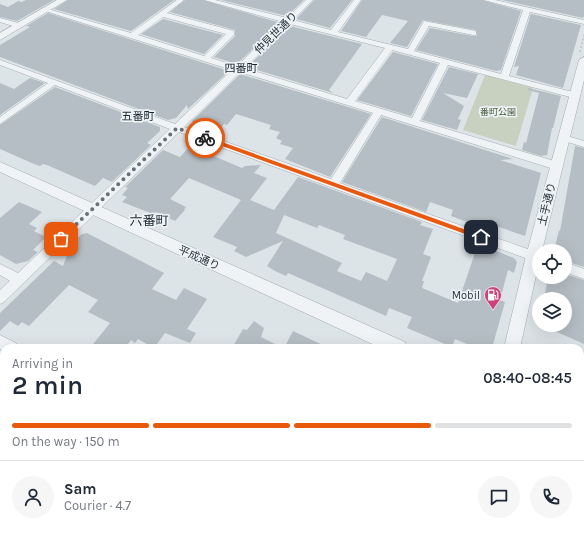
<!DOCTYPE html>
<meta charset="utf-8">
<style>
body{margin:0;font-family:Karla,"Noto Sans JP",sans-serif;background:#f6f6f7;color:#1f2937;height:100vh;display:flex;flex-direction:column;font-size:15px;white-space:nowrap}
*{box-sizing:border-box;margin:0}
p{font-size:13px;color:#747a83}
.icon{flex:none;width:22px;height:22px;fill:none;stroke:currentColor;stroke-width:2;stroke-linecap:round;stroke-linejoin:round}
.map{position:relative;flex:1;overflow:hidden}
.panel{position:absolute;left:0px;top:344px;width:584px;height:196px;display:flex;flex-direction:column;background:#fff;border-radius:12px 12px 0 0;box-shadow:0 4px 16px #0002}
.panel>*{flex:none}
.buttons{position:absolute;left:532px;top:244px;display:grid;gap:8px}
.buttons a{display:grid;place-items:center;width:40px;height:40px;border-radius:50%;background:#fff;box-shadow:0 4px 16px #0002;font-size:20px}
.pin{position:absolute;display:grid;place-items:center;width:34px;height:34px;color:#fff;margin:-17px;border-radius:8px;box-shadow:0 2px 6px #0006}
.courier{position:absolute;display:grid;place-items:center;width:40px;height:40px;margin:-20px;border:3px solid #ea580c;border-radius:50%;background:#fff;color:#222;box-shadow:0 1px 5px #0007}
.headline em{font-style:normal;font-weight:600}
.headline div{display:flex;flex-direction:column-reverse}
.headline{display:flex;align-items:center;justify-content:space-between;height:68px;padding:0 12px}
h1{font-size:26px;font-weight:600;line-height:30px}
.bar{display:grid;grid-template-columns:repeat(4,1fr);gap:6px 4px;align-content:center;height:48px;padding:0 12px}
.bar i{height:5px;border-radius:3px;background:#e0e1e3}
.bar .selected{background:#ea580c}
.bar p{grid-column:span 4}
.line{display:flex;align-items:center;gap:10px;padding:0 12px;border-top:1px solid #e0e1e3}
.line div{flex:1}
.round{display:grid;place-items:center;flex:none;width:42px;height:42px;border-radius:21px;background:#f6f6f7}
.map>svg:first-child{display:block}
.green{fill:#c8d1bf}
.building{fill:#b5bec4;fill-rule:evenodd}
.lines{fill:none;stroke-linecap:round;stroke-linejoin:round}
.minor-casing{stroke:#a3acb1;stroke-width:1}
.tertiary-casing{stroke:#a3acb1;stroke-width:1}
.path{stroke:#bcc2c5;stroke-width:1.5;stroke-dasharray:2 2;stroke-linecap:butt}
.minor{fill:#f0f3f5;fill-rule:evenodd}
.tertiary{fill:#f0f3f5;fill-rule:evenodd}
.route{fill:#ea580c}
.done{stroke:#677278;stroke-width:4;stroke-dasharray:0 7.2}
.labels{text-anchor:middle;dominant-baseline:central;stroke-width:3.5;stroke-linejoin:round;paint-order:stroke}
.far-park-label{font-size:9px;fill:#455935;stroke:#edf2f5}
.street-label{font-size:11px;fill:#27353d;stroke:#edf2f5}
.far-quarter-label{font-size:11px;fill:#19262e;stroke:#edf2f5}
.poi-label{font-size:11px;fill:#27353d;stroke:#edf2f5;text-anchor:end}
.quarter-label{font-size:13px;fill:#19262e;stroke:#edf2f5}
</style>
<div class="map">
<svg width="584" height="540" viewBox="0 0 584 540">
<rect width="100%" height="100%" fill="#dde4e7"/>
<path class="green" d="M485,75l48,13 -17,58 -53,-16z"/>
<path class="building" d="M26,0h28l-37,21 -17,-4v-13l8,3 10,-6 4,1z
M68,0h106l-43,31 -77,-22z
M185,0h18l77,23 -43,41 -23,-7 21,-21v-6l-65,-18z
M221,0h83l-17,16z
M314,0h38l-22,28 -34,-9z
M362,0h120l39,11 -20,59 -5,1 -80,-21 14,-22 43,8h4l-1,-6 -53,-10 -16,27 -17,-4 18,-22 -26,-6 -16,22 -25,-6z
M502,0h82v16l-1,2z
M48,13l181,58 -41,38 -1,-4 -11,13 -8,2 -168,-63v-12l30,-18 -4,-1z
M531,14l50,11 -18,63 -47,-13 3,-9 -5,1z
M163,19l60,16 -19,19 -63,-20z
M290,26l72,18 -33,46 4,3 -86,-26z
M393,52l45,12 -27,52 -54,-16z
M449,67l29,7 -11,24 -24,-5 21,13 -6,13 3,1 -4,10 -35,-10z
M240,74l131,40 -41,63 -45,-18 8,-11 -13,-4 2,-3 -6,-3 4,-6 -11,-3 2,-4 -35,-11 -9,11 -3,-1 -11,12 -18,-7 -3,-8z
M30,78l15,5 -45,32v-32l14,6z
M55,87l105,40v4l-13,12 4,2 -39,37 -9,-4 -8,8 -48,-21 -4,-1 -3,2 -6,-2 -34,-15v-24z
M528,88l33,8 -8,32h-1l-5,27 -6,1 -19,-6 2,-8 2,1 13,-50 -11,-3z
M382,117l131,42 -13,1 41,13 -16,63 -32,-11 -2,6 -40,-15 2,-6 -23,-8 -4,10 -84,-30z
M190,146l52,22 3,-2 16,-1 -7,8 13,5 -17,22 24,10 24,-33 124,45 -2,3 13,4 -10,25 8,3 -9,24h2l-2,7 36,15 20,-59 36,14 3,4 -3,11 -6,-3 -8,30 5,2 -13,46h-16l-21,-9 -3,8 -45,-19 5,-11 -23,-9 -3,8 -98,-43 -2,3 -11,-5 -8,-5 16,-25 -37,16 -12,-6 3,-4 -24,-10 28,-37 -52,-22 -19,21 16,8 -2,3h1l-10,11 -19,-9 -3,2 -31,-12 5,-5 -5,-2 6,-7 -3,-1 38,-37 17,7zM284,215l33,13 2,-3 26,10 -2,4 54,20 -10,22 -21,-9 -5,9 -24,-10 5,-8 -66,-30z
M575,146l9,2v119l-19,-6v-10h-11l5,-21 1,1z
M19,202l23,10 -13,12 8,4 -3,3 12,6 -13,13 5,2 -10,9 -12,3 -16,-9v-37z
M87,233l77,40 -12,16 24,11 8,-12 23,11 -20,30 9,4 -6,10 -25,-10 -11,15 -16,-9 -3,4 -4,-3 -6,8h-35l20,-25 -22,-11 10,-12 -29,-15 -40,41 -7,-4 -4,4 -8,-5 -10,10v-18l54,-52 9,5 5,-13 -8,1 22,-20z
M565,274l19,6v64l-43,-19h24v-26h-21l4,-22h17z
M254,321l10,7 -3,9 22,11h-51l11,-19 4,1z
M293,331l36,17h-45z"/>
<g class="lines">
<g class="minor-casing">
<path id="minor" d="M177,0h7l-17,13 67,18v4l-23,23 26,8 46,-44 -79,-22h11l72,18 19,-18h7l-20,20 38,10 23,-30h7l-23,32 70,17 16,-28 52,10v4h-3l-44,-9 -15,25 87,23 22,-64 -40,-10h12l89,20v4l-54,-12 -21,64 68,17v4l-3,1 -126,-33 -28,56 141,42 1,3 -1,3 -4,1 -176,-55 -41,68 199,70v10l-360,-131 -175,170 -4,2v-14l10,-9 -10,-6v-11l18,9 152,-144 -115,-44 -55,39v-7l48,-34 -48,-18v-5l175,64 57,-54 -190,-60 6,-1 83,24zM163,17l63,17 -22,22 -66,-21zM290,24l95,24 -38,51 -103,-31zM392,50l48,13 -28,55 -57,-17zM240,72l133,41 -42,66 -147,-52z
M0,18l22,6 1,2 -4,2 -19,-6z
M564,135l20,6v6l-23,-7 -2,-2z
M565,262l19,7v10l-19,-7z
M0,335l16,8 2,5h-14v3l-4,-2z
M4,502v20l-4,1v-20z
M311,536h40l-2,4h-36z"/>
</g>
<g class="tertiary-casing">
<path id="tertiary" d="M57,0h10l-67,40v-7z
M584,57v23l-42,171h-3v11l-19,86h-16l22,-92 53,-196z
M0,162l405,180 2,6h-26l-381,-176z
M580,415l4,1v19l-4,-1z
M450,536h22l-1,4h-22z"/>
</g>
<path class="path" d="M580,52l4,-17"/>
<use href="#minor" class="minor"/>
<use href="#tertiary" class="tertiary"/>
</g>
<path class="route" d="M205,136l278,100 1,1 -5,2 -276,-100z"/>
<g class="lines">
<path class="done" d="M61,239l116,-111 28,10"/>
</g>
<defs>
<g id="fuel-pin" transform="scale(0.9)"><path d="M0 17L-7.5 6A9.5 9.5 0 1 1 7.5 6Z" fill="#cc437c" stroke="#edf2f5"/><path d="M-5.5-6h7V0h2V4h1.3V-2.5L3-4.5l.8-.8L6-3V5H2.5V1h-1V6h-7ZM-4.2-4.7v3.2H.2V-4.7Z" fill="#fff"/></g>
</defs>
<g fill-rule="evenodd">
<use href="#fuel-pin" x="493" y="295"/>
</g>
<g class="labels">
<g class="far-park-label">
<text x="498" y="112">番町公園</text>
</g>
<g class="street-label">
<text transform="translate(276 33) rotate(-44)">仲見世通り</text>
<text transform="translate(547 204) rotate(-76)">土手通り</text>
<text transform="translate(199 258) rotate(24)">平成通り</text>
</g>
<g class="far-quarter-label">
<text x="241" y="68">四番町</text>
<text x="138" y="116">五番町</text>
</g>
<g class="poi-label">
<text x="480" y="295">Mobil</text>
</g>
<g class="quarter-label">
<text x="149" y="220">六番町</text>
</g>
</g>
</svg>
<div class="buttons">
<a><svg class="icon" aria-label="locate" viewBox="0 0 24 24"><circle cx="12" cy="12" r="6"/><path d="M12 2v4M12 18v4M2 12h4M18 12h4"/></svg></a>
<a><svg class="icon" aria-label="layers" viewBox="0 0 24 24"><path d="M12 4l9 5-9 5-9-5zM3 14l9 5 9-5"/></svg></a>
</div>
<div class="pin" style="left:61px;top:239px;background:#ea580c"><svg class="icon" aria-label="bag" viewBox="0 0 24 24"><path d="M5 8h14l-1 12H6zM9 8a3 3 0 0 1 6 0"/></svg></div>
<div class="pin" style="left:481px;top:237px;background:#1f2937"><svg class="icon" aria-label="home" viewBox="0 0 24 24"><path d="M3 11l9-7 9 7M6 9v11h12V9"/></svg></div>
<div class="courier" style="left:205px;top:138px"><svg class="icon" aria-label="bike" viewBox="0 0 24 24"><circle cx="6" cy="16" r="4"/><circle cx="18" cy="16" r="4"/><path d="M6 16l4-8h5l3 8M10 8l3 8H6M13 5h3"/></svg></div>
<section class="panel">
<div class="headline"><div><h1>2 min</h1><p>Arriving in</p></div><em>08:40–08:45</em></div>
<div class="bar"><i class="selected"></i><i class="selected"></i><i class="selected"></i><i></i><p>On the way · 150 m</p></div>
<div class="line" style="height:72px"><a class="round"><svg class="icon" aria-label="person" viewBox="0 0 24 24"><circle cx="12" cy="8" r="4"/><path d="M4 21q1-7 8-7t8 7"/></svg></a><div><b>Sam</b><p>Courier · 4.7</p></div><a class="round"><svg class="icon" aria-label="chat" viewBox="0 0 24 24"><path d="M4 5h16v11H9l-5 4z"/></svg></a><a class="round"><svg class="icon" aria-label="phone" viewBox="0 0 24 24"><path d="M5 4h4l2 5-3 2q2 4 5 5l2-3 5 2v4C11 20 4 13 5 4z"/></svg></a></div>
</section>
</div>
